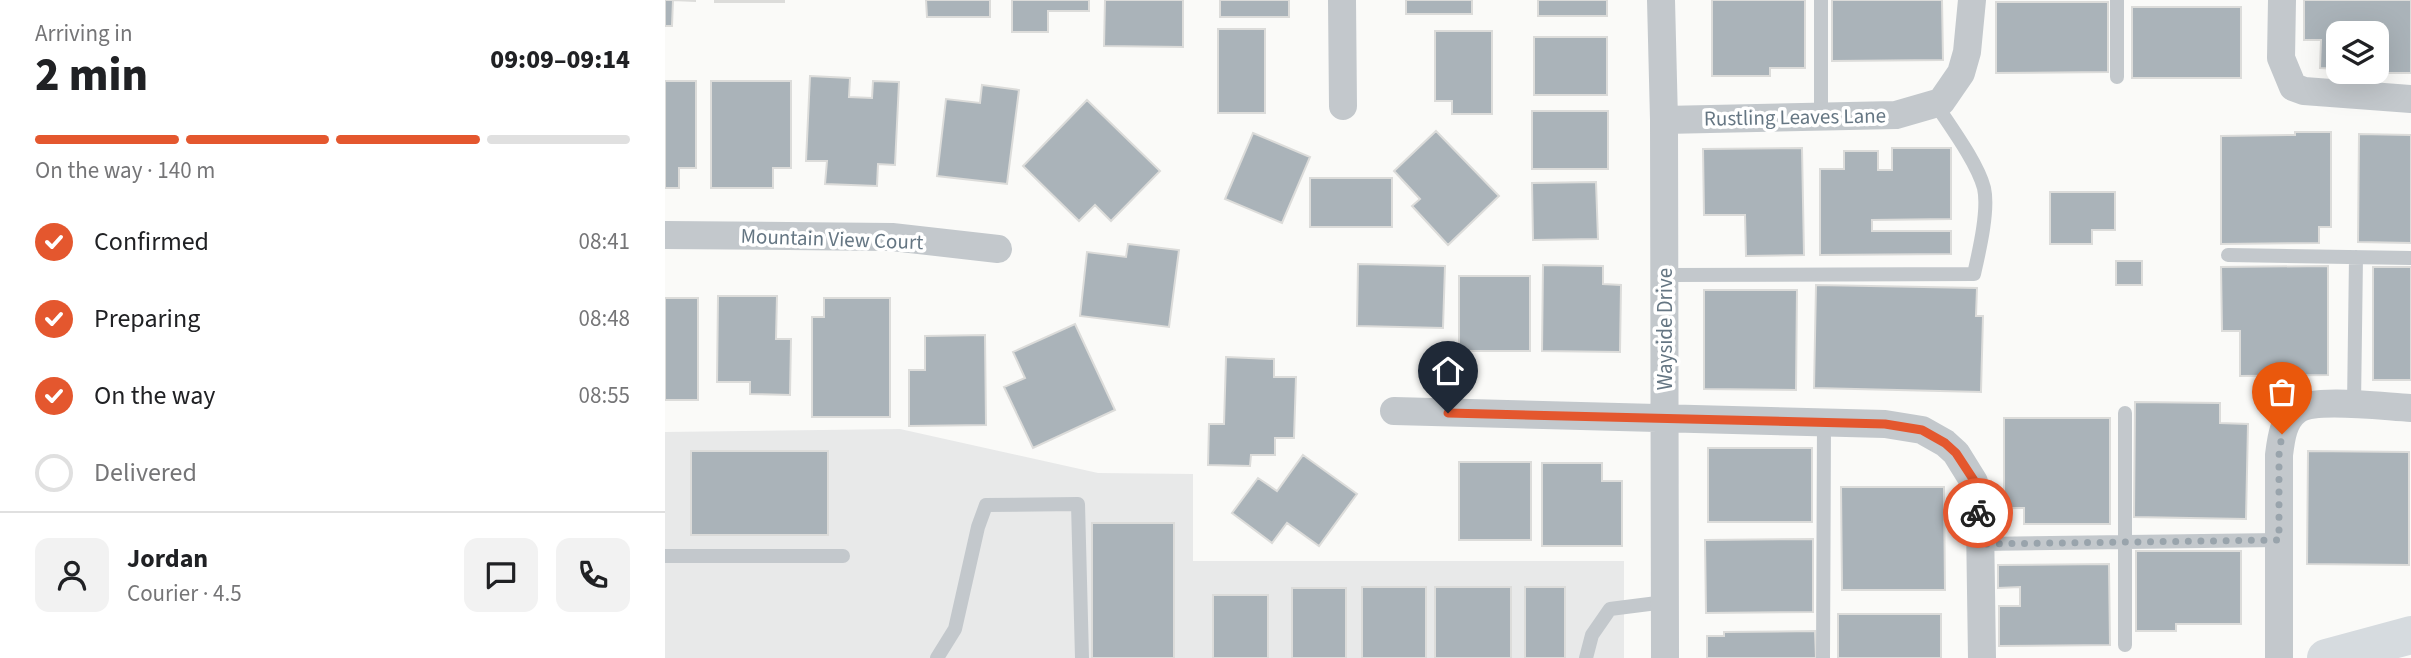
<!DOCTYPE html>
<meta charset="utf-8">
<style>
body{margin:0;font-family:"Source Sans 3",sans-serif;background:#f2f2f2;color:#202124;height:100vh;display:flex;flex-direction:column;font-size:26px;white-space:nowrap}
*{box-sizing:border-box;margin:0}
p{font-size:23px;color:#757577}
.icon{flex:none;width:38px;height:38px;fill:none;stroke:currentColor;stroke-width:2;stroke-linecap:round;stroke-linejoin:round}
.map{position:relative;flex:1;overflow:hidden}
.sheet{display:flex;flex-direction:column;background:#fff;width:665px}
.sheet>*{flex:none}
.tools{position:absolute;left:1661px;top:21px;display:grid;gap:14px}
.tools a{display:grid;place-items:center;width:63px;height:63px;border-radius:14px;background:#fff;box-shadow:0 7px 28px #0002;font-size:35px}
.pin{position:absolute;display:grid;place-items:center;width:60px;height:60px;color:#fff;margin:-72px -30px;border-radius:50% 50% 50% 0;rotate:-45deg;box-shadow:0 0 7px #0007}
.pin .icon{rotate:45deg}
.courier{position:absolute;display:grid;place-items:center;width:70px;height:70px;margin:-35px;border:5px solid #e4572e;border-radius:50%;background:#fff;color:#222;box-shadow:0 2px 9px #0007}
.headline em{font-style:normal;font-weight:800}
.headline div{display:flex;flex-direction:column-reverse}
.headline{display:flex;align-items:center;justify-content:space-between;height:119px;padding:0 35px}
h1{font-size:46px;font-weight:800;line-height:52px}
.bar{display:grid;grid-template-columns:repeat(4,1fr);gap:10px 7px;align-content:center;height:84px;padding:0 35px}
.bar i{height:9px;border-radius:5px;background:#e0e0e0}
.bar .on{background:#e4572e}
.bar p{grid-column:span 4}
.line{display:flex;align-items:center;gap:18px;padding:0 35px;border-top:2px solid #e0e0e0}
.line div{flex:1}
.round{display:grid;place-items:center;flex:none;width:74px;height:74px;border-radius:14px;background:#f2f2f2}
ol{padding:0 35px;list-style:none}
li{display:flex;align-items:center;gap:21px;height:77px}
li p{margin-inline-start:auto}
li .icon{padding:7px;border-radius:50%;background:#e4572e;color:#fff;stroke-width:4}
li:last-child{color:#757577}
li i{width:38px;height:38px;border:4px solid #e0e0e0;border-radius:50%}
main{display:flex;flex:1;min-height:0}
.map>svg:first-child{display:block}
.built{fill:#e8e9e9}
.building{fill:#aab3b9;stroke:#dcdcda;stroke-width:2}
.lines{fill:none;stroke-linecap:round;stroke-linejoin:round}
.lane{stroke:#c3c8cc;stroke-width:14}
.street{stroke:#c3c8cc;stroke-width:28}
.secondary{stroke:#d6dbdf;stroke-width:38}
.done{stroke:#99a4ac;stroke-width:7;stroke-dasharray:0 12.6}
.route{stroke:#e4572e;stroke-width:9}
.labels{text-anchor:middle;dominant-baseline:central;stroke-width:7;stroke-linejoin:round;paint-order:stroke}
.street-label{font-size:21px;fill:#657683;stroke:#fff}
</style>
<main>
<section class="sheet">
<div class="headline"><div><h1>2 min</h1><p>Arriving in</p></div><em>09:09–09:14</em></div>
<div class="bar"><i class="on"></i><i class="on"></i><i class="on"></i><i></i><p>On the way · 140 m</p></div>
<ol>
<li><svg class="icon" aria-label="check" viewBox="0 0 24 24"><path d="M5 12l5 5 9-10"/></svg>Confirmed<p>08:41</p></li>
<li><svg class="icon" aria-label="check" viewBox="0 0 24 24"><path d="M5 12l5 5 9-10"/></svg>Preparing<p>08:48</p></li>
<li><svg class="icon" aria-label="check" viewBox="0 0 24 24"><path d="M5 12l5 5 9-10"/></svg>On the way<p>08:55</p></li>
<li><i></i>Delivered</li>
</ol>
<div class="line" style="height:126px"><a class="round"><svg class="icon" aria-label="person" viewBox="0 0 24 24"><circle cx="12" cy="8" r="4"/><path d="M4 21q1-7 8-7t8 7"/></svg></a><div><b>Jordan</b><p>Courier · 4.5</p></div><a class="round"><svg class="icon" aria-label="chat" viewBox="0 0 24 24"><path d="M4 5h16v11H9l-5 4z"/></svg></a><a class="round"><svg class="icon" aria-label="phone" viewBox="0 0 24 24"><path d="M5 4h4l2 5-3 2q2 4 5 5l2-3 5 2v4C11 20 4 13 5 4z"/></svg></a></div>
</section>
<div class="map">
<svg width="1746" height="658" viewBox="0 0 1746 658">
<rect width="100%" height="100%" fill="#fafaf8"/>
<path class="built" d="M235,429l198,44 95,1v87h431v97h-959v-226z"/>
<path class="building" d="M0,0h30v1l-22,-1 -1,26h-7z
M50,0h69v2h-69z
M261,0h64v17h-63z
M347,0h77v11h-41v21h-36z
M440,0h78v47l-79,-1z
M555,0h69v17h-69z
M741,0h66v14h-66z
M873,0h69v16h-69z
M1047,0h93v68h-35v8h-58z
M1167,0h110l1,60 -111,1z
M1639,0h107v73h-31v-4h-3v-36h-39v36l-18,-1 1,-28h-17z
M1331,2h112v70l-112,1z
M1467,7h109v71h-109z
M553,29h47v84h-47z
M770,31h57v83h-40v-13h-17z
M869,37h73v58h-73z
M145,76l40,2 -1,19 23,1 1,-17 26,1 -4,83 -17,-1 -1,22 -52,-2 2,-23h-21z
M0,81h31v87h-17v20h-14z
M46,81h80v87h-18v20h-62z
M317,85l37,5 -12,94 -70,-8 9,-77 34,4z
M422,100l73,71 -49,50 -16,-16 -16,16 -56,-55z
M867,111h76v58h-76z
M771,131l63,65 -51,49 -36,-39 8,-7 -26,-28z
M1630,132h36v95h-12v16l-98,1v-108l74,-1z
M588,133l57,24 -28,66 -57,-24z
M1694,134l52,1v108l-53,-1z
M1137,148l2,107 -58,1 -1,-41h-41l-1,-66z
M1227,148h59v71l-79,1v11h79v23l-131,1v-86h24v-18h34v19h14z
M645,178h82v49h-82z
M931,182l2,57 -65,1 -1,-57z
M1385,192h65v38h-23v14h-42z
M463,244l51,6 -10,77 -89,-11 7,-64 39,5z
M1451,261h26v24h-26z
M693,264l87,2 -2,62 -86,-2z
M878,265l60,1v18l18,1 -1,67 -78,-1z
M1663,266v109l-88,1v-45h-18l-1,-64z
M1708,267h38v113h-38z
M794,276h71v75h-71z
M1151,285l161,3 -1,28h7l-2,76 -167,-4z
M1039,290h93l-1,100 -92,-1z
M53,296h59l-1,43h15l-1,56 -40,-1v-12h-33z
M0,298h33v102h-33z
M159,298h66v119h-78v-100h12z
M410,324l40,86 -82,38 -29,-61 21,-9 -12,-26z
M320,335l1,90 -77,1v-56h16v-34z
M561,357l48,2v18h22l-2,61h-19v17h-24l-1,11 -42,-1 1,-41h15z
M1470,402l85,1v20l28,1 -2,95 -112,-2z
M1339,418h106v106h-86v-16h-20z
M1043,448h104v74h-104z
M26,451h137v84h-137z
M1643,451l101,1v113l-102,-1z
M638,455l54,39 -38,52 -32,-23 -15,20 -40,-30 26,-35 19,13z
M794,462h72v78h-72z
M877,463h60v18h20v65h-80z
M1176,487h103l1,103h-103z
M427,523h82v135h-82z
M1148,539v73l-107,1 -1,-73z
M1471,551h105v73h-65v7h-40z
M1444,564l1,81 -111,1v-40h21v-19l-22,1v-23z
M697,587h64v71h-64z
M770,587h76v71h-76z
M860,587h40v71h-40z
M627,588h54v70h-54z
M548,595h55v63h-55z
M1173,614h103v44h-103z
M1150,631l1,27h-109v-22h17v-4z"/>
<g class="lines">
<path class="lane" d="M1156,0v117
M1452,0v77
M1563,255l183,3
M1000,275l309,-1c5,-22 15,-64 10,-86 -7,-26 -34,-62 -49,-85
M1689,405l2,-148
M1460,413v232
M1315,544l299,-4
M0,556h178
M272,658l18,-29 23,-102 8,-22 92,-1 4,154
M921,658l6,-23 18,-26 55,-7
M1158,658l1,-236"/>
<path class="street" d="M677,0l1,106
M996,0l3,120 1,538
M1617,0l-1,58 12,29 11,4 107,8
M999,120l232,-5 45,-13 20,-29 6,-21 5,-52
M0,235l227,2 106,12
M729,411l491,13 37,6 23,13 11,10 18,29 6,41 2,135
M1614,658v-203c2,-16 4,-35 18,-45 18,-13 89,-3 114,-2"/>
<path class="secondary" d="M1661,658l85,-23"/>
</g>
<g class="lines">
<path class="done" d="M1313,513l2,31 299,-4v-85l3,-21"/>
<path class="route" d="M783,413l437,11 37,6 23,13 11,10 19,29 3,31"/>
</g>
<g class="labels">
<g class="street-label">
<text transform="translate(1130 117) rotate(-1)">Rustling Leaves Lane</text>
<text transform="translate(167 239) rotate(2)">Mountain View Court</text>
<text transform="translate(1000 329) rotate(-90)">Wayside Drive</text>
</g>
</g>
</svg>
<div class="tools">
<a><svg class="icon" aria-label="layers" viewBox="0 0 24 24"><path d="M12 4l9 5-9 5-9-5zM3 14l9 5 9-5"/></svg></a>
</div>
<div class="pin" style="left:1617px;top:434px;background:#ea580c"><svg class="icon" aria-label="bag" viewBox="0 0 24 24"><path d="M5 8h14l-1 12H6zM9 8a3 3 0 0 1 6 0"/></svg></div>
<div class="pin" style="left:783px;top:413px;background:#1f2937"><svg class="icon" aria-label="home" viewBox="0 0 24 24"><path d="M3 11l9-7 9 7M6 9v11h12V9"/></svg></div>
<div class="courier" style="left:1313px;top:513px"><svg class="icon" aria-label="bike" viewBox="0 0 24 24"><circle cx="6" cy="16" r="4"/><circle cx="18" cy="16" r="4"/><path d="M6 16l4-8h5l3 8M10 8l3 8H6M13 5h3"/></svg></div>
</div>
</main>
